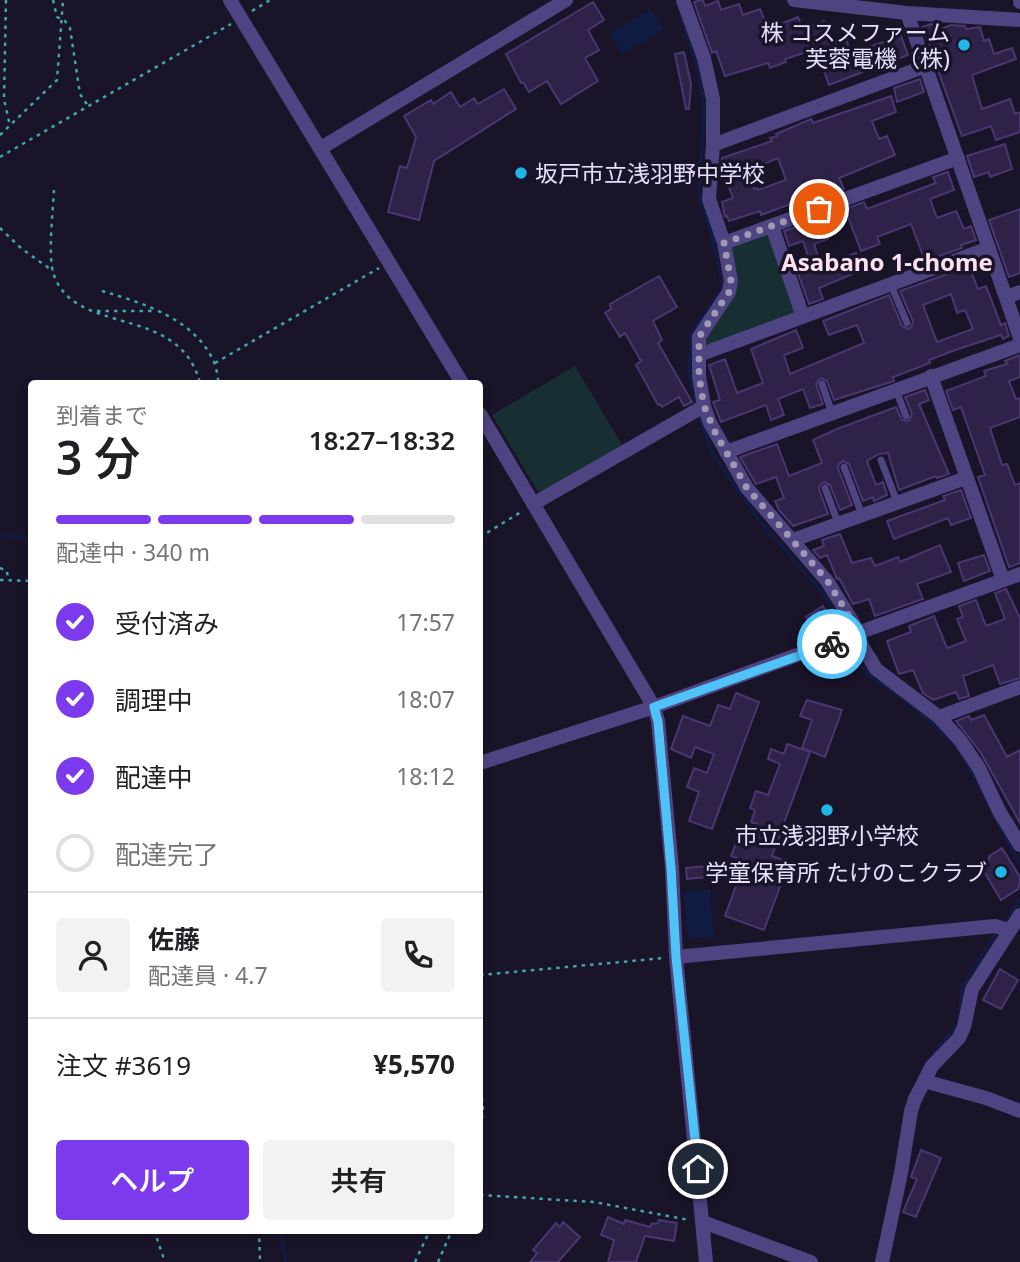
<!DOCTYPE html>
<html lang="ja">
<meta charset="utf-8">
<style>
body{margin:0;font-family:"Noto Sans","Noto Sans JP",sans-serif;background:#f2f2f2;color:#202124;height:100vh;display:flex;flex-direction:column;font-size:26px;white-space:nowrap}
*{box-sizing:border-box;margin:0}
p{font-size:23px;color:#757577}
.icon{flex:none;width:38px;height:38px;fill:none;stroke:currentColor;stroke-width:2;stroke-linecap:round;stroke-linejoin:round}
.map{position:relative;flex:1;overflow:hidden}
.details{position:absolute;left:28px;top:380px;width:455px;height:854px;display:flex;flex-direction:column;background:#fff;border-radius:7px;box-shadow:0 4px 10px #0003}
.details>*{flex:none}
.pin{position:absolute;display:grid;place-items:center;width:60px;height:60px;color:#fff;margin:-30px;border:4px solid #fff;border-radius:50%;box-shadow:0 2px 7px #0007}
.courier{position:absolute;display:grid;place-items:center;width:70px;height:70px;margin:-35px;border:5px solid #4fc3f7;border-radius:50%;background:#fff;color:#222;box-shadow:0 2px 9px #0007}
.headline em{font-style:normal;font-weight:600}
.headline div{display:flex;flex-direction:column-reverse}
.headline{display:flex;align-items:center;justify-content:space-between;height:119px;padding:0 28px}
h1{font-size:46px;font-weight:600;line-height:52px}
.bar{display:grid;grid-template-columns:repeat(4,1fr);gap:10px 7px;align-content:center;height:84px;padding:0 28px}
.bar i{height:9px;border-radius:5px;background:#e0e0e0}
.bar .current{background:#7c3aed}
.bar p{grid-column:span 4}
.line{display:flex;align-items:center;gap:18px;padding:0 28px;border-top:2px solid #e0e0e0}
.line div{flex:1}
.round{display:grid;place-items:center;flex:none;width:74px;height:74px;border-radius:7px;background:#f2f2f2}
ol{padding:0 28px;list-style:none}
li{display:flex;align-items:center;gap:21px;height:77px}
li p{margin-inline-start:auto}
li .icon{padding:7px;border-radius:50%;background:#7c3aed;color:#fff;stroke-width:4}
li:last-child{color:#757577}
li i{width:38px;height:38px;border:4px solid #e0e0e0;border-radius:50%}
.cta{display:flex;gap:14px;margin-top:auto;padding:14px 28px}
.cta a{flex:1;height:80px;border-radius:7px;background:#7c3aed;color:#fff;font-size:28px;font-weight:600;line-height:80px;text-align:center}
.cta a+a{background:#f2f2f2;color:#202124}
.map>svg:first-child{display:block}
.green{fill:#172f32}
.water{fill:#111c44}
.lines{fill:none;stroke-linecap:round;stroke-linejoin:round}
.stream{stroke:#111c44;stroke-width:3.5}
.building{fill:#2f2248;stroke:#4a3671;stroke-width:2;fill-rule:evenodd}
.path{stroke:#3fa6b0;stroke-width:2.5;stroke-dasharray:3.5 5;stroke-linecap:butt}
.service{stroke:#4f4482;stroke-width:7}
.minor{stroke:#4f4482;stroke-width:14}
.tertiary{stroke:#4f4482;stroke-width:14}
.done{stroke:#9f98b2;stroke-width:7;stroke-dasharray:0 12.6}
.route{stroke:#4fc3f7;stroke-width:9}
.poi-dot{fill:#20b6e6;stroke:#1a1429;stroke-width:2.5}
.labels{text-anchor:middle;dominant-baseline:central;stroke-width:7;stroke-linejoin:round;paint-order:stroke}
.poi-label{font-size:23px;fill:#e6dffb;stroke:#1a1429;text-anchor:end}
.neighbourhood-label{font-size:24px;font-weight:bold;fill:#fce1ee;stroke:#1a1429}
</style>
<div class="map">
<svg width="1020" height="1262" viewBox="0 0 1020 1262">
<rect width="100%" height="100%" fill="#1a1429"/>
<path class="green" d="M767,233l30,77 -3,4 -85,32 -5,-4 2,-9 23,-32v-50l3,-5z
M575,366l47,79 -83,48 -47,-78z"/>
<path class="water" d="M651,9l13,21 -41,24 -13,-21z
M710,889l4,48 -26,2 -4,-47z"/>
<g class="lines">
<path class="stream" d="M681,15l17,54 6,39 -5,85 14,46 10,48 -31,45 -3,40 8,34
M698,413l15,41 50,71 56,63 26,39 3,7
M0,535l32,3
M850,641c13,39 28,38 57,61 20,16 47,37 60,61 19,32 32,67 53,99
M1004,924l16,-25
M920,1071l39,-49 3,-35 37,-57
M280,1230l6,32"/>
</g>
<path class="building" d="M703,0l2,6 13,-5 3,9 18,-6 4,11 17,-6 8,20 30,-12 5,12 21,-8 7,20 14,-5 6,17 50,-17 7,19 -79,30 -13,-36 -31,10 1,3 -16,6 -2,-5 -43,13 -9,-25 -4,2 -18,-51z
M593,2l11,18 -16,10 11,20 -14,8 13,23 -37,23 -14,-23 -18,11 -6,-10 -2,1 -15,-29z
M931,24l8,1 2,4 10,-4 14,1 1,3 14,-2 4,14 5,-2 5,15 18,-6 4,11 -44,16 10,34 28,-10 5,15 5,-2v20l-24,8 -5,-14 -29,10 -40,-109z
M684,52l7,32 -2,25h-3l-11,-55z
M920,79l4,13 -27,10 -3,-14z
M504,89l12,20 -82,52 -15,59 -31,-8 12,-46 7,2 9,-31 -12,-21 27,-16 2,4 18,-12 9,15 14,-9 4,6z
M891,96l5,16 -24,9 7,18 8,-3 8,19 -56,23 5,11 -49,18 -2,-4 -32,12 -1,-4 -31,10 -2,-5 -2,1 -3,-15 11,-4 -12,-32 1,-8 50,-17 -2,-3 7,-2 -1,-2 35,-15 2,4zM778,158l8,22 -28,10 -1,-2 -3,1 -7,-18z
M1005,144l7,25 -22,8 -1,-5 -15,5 -7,-21z
M948,172l6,18 -24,9 7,19 19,-7 8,18 7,-3 5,14 -15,5 1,3 -37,13 -14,-37 -34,13 3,7 -19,7 -16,-42 19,-7 3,7 69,-26 -3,-6z
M1020,209v64l-11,4 -20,-57z
M825,217l5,14 -5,2 3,6 -14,5 7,21 35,-12 6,17 -43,18 4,11 -14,5 -13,-36 5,-2 -1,-3 9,-4 -6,-18 -14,5 -5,-15z
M969,266l9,23 8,-3 15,39 4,-2 4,13 -6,3 -2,-4 -43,14 -29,11 1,3 -37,14 1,4 -60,19 -7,-19 -6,-3 -5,6 7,20 -13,4 -7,-19 -25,10 6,16 -13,5 -5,-15 -45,17 -8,-20 7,-2 -11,-35 16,-6 12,34 26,-10 -12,-34 45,-19 7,18 -19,7 6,19 74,-31 -7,-18 -28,10 -6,-14 66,-26 13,31 7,3 3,-3 1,-5 -13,-30zM951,294l6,19 8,-3 8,19 -36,13 -14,-37z
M659,276l18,31 -24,14 9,19 -4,3 34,59 -8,4 -5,-9 -17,10 -2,-3 -2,1 -22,-40 5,-4 -16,-28 -5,4 -15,-24 6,-4 -1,-5z
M1020,355v22l-11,4 7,18 4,-1v19l-30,11 12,37 5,-1 8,21 5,-2v80l-11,4 -31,-90 7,-2 -24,-68 -8,3 -7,-19 40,-15 -2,-5 23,-7 -2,-3z
M925,390l4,10 -10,4 30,70 -12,4 -1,-2 -37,14 -11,-37 -9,1 -12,7 9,24 7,-3 4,13 -13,6 -1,-4 -10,4 -14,-37 -6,-3 -4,3 -1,4 14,37 -12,5 -10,-25 -6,-3 -4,3 -1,4 9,25 -35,12 -14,-16 -4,-9 9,-3 -8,-21 -20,7 -16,-27 37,-13 12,32 33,-13 -9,-23 24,-11 59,-22 6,13 7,1 3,-7 -7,-17z
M961,490l10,28 -20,7 -3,-7 -54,21 -7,-18 58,-21 -2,-4z
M840,534l12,29 19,-5 4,8 23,-9 2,5 40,-17 11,27 -34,12 6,15 -48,17 -6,-17 -16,5 -14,-26 -2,1 -10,-24 -7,3 -7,-8 11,-4 -2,-6z
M984,555l6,16 -26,10 -6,-18z
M1006,589l14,29v60l-20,6 -7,-19 -30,11 6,20 -10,3 -3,-7 -23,8 -10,-7 -10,-23 -14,4 -12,-33 24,-9 -2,-6 25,-10 13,32 19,-7 -9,-22 6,-2 -4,-11 17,-6 10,26 19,-7 -10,-26z
M823,606l9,14 -17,11 -9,-14z
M736,693l23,9 -47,127 -23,-8 10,-29 -12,-5 7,-19 13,5 7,-19 -19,-7 -4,11 -20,-9 12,-33 27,10 8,-21 12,4z
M807,700l35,10 -17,47 -23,-9 10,-28 -12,-4z
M984,715l23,42 13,-7v73l-39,-70 -25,-32 13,-5 2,4z
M787,744l23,8 -38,104 17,6 -25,68 -39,-14 20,-55 -14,-5 5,-13 13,4 8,-23 -6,-2 4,-12 -5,-2 6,-17 12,4 12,-31 -12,-5 3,-10 13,5z
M1002,848l18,29v4l-2,8 -17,11 -19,-32 6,-4 -2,-3 4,-3 -1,-2z
M718,865v11l-31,3 -1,-11z
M1000,969l18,11 -17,29 -18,-9z
M921,1150l20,8 -25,59 -13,-5 14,-33 -6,-2z
M608,1217l16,7 1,-4 25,7 1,-3 7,-1 1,-3 18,3 -3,18 -29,-5 -9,26h-28l6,-22 -13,-5z
M563,1222l17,15 -22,25h-28l7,-9 -4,-3 23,-27 4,4z"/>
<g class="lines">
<path class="path" d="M6,0l-2,99 6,27
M53,0l4,17 8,4 5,7 10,66 8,12
M252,11l18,-11
M0,135l57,-55 6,-80
M0,157l231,-133
M54,190c-1,21 -6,63 -1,82 19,66 126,30 147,111
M0,228l22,21 31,22
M102,291c41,12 93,28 112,71 3,6 3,15 5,21
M97,311h57
M215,363l164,-95
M480,537l41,-25
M0,568l7,3 1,9
M0,580l32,1
M480,975l184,-17
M480,1081l3,27 -3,32
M480,1195l114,7 95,18
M154,1230l11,32
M259,1230l1,32
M415,1262l15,-32
M438,1262l14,-32"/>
<path class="service" d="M891,285l16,38
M822,384l10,29
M896,390l10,26
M881,460l16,42
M844,467l18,48
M825,488l13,35"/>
<path class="minor" d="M230,0l232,383
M683,0l21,58 9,41v46l-4,54 15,44 7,38 -2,11 -30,45v39l5,30 6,17 37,65 80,93 27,43 8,22 14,23 63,48 21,23 19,28 20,43 21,34
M794,0l113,13 113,7
M907,13l113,325
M713,145l213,-79
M321,148l245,-148
M772,226l31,91
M724,243l234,-85
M1006,297l14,-5
M699,355l290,-107
M931,376l72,204
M480,414l174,293 4,14 14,147 4,89 30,305
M726,452l294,-107
M533,504l171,-98
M793,540l173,-62
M939,717l81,-30
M480,763l174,-56
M676,957l319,-31 14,4
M924,1081l62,17 34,13
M703,1222l108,40
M882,1262l19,-89 10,-62 4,-12 17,-33 27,-28 5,-11 8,-38 48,-74"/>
<path class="tertiary" d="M1020,0v2
M654,707l366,-133"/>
</g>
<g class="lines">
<path class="done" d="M819,209l-95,34 7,38 -2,11 -30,45v39l5,30 12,28 31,54 80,92 27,44 3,11 -25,9"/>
<path class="route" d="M698,1169l-22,-212 -5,-89 -13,-146 -4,-15 178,-63"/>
</g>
<g class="poi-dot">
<circle cx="964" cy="45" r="7"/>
<circle cx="521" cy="173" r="7"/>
<circle cx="827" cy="810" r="7"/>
<circle cx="1001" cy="872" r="7"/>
</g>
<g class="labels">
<g class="poi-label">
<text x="950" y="32">株 コスメファーム<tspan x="950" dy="26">芙蓉電機（株)</tspan></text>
<text x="535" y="173" text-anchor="start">坂戸市立浅羽野中学校</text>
<text x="827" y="835" text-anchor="middle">市立浅羽野小学校</text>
<text x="987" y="872">学童保育所 たけのこクラブ</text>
</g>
<g class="neighbourhood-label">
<text x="887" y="261">Asabano 1-chome</text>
</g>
</g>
</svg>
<div class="pin" style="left:819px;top:209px;background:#ea580c"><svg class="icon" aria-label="bag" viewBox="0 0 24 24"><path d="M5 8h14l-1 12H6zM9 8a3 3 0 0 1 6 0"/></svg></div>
<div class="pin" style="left:698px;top:1169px;background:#1f2937"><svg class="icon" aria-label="home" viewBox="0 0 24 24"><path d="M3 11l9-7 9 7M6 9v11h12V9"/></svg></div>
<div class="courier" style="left:832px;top:644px"><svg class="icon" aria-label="bike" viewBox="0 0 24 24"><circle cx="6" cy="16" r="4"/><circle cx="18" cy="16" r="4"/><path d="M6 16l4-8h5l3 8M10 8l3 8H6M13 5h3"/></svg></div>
<section class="details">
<div class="headline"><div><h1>3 分</h1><p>到着まで</p></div><em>18:27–18:32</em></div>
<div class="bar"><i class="current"></i><i class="current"></i><i class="current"></i><i></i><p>配達中 · 340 m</p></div>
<ol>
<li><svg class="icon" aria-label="check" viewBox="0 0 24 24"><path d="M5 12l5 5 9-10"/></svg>受付済み<p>17:57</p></li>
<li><svg class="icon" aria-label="check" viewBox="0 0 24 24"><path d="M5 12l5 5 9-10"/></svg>調理中<p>18:07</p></li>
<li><svg class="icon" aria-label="check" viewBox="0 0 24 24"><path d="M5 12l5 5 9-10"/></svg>配達中<p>18:12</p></li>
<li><i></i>配達完了</li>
</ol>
<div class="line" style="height:126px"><a class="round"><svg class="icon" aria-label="person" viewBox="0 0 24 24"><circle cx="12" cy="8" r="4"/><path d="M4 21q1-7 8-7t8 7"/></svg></a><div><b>佐藤</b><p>配達員 · 4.7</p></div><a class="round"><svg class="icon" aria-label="phone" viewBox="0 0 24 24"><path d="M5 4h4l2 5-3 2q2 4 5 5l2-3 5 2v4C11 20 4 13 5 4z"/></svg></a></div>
<div class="line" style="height:91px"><div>注文 #3619</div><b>¥5,570</b></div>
<div class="cta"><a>ヘルプ</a><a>共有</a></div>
</section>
</div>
